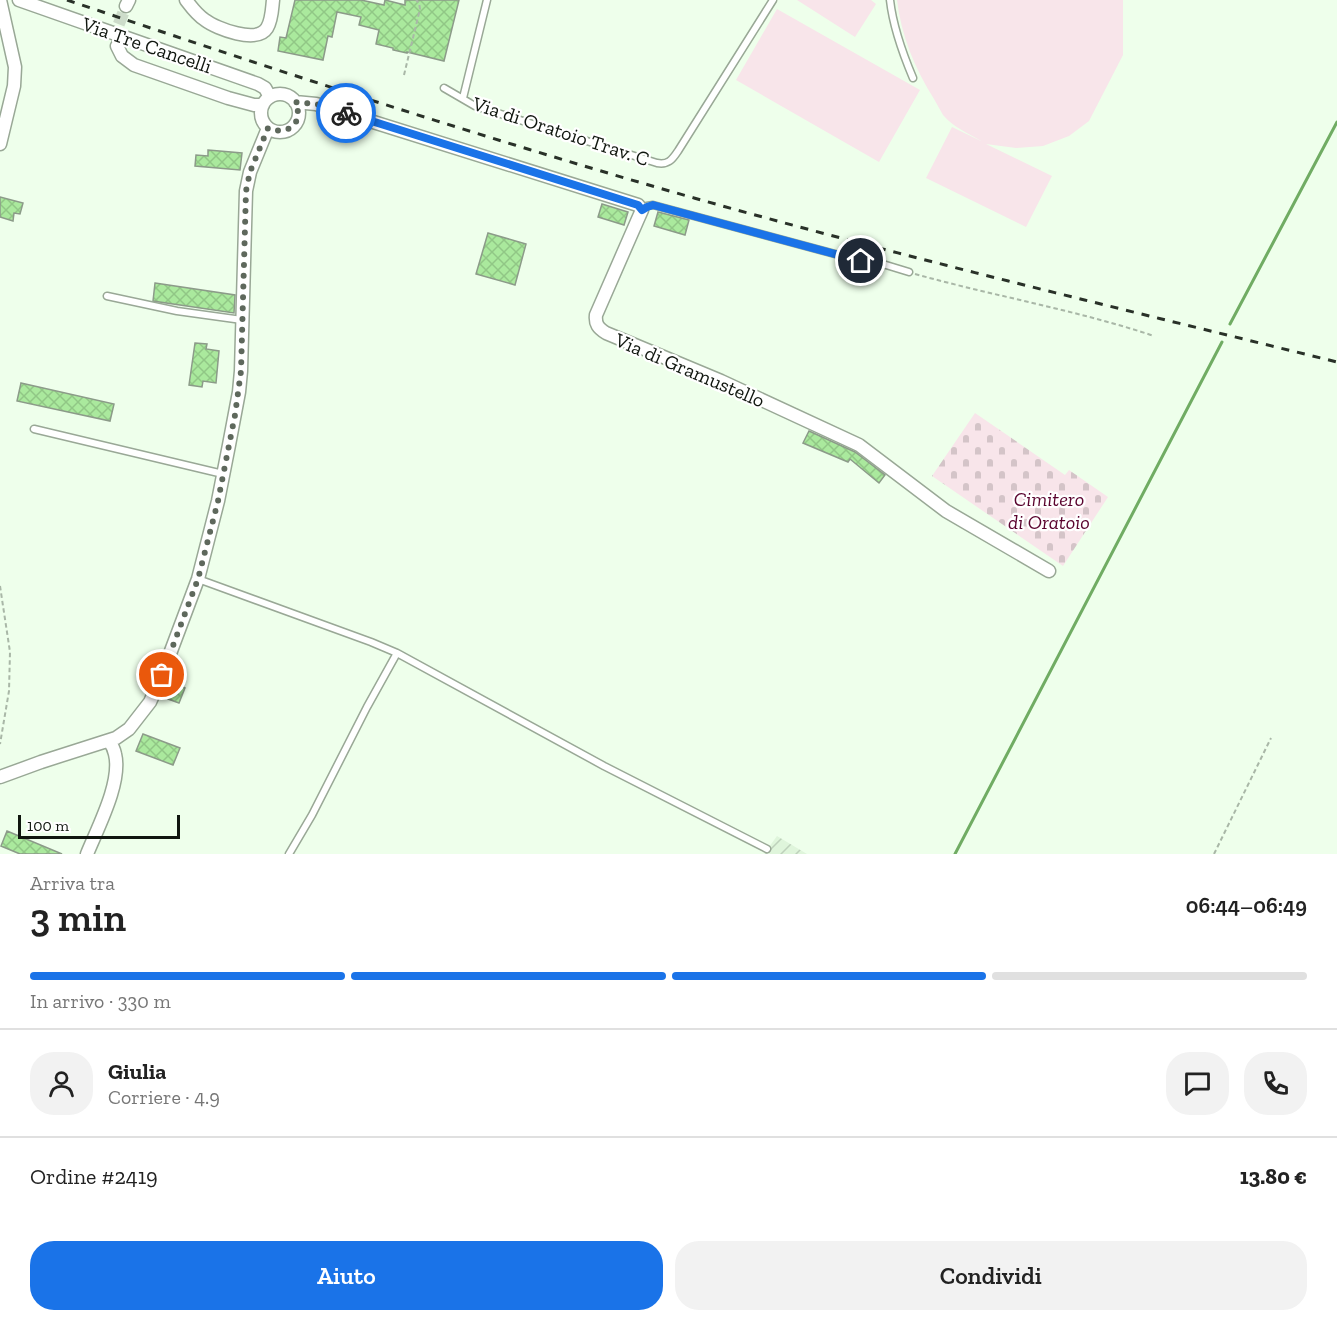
<!DOCTYPE html>
<html lang="it">
<meta charset="utf-8">
<style>
body{margin:0;font-family:"Zilla Slab",serif;background:#f2f2f2;color:#222;height:100vh;display:flex;flex-direction:column;font-size:22px;white-space:nowrap}
*{box-sizing:border-box;margin:0}
p{font-size:20px;color:#767676}
.icon{flex:none;width:33px;height:33px;fill:none;stroke:currentColor;stroke-width:2;stroke-linecap:round;stroke-linejoin:round}
.map{position:relative;height:854px;overflow:hidden}
.sheet{display:flex;flex-direction:column;background:#fff;flex:1}
.sheet>*{flex:none}
.scale{position:absolute;left:18px;bottom:15px;width:162px;box-sizing:border-box;padding-left:6px;border:3px solid #10160f;border-top:0;font-size:16px;line-height:21px;white-space:nowrap;color:#10160f;-webkit-text-stroke:4px #fff;paint-order:stroke}
.pin{position:absolute;display:grid;place-items:center;width:51px;height:51px;color:#fff;margin:-26px;border:3px solid #fff;border-radius:50%;box-shadow:0 2px 6px #0007}
.courier{position:absolute;display:grid;place-items:center;width:60px;height:60px;margin:-30px;border:4px solid #1a73e8;border-radius:50%;background:#fff;color:#222;box-shadow:0 2px 8px #0007}
.overview em{font-style:normal;font-weight:600}
.overview div{display:flex;flex-direction:column-reverse}
.overview{display:flex;align-items:center;justify-content:space-between;height:102px;padding:0 30px}
h1{font-size:39px;font-weight:600;line-height:45px}
.bar{display:grid;grid-template-columns:repeat(4,1fr);gap:9px 6px;align-content:center;height:72px;padding:0 30px}
.bar i{height:8px;border-radius:4px;background:#e0e0e0}
.bar .selected{background:#1a73e8}
.bar p{grid-column:span 4}
.line{display:flex;align-items:center;gap:15px;padding:0 30px;border-top:2px solid #e0e0e0}
.line div{flex:1}
.round{display:grid;place-items:center;flex:none;width:63px;height:63px;border-radius:24px;background:#f2f2f2}
.primary-button{display:flex;gap:12px;margin-top:auto;padding:12px 30px}
.primary-button a{flex:1;height:69px;border-radius:24px;background:#1a73e8;color:#fff;font-size:24px;font-weight:600;line-height:69px;text-align:center}
.primary-button a+a{background:#f2f2f2;color:#222}
.map>svg:first-child{display:block}
.industrial{fill:url(#industrial-furrows)}
.cemetery{fill:url(#cemetery-stones)}
.park{fill:#f8e5ea}
.lines{fill:none;stroke-linecap:round;stroke-linejoin:round}
.stream{stroke:#70ac63;stroke-width:3}
.building{fill:url(#building-cross-hatch);stroke:#8c9b89;stroke-width:1.5}
.minor-tunnel{stroke:#cddcca;stroke-width:12;stroke-dasharray:12 6;stroke-linecap:butt}
.service-casing{stroke:#99a896;stroke-width:9}
.minor-casing{stroke:#99a896;stroke-width:15}
.path{stroke:#a9b7a7;stroke-width:2;stroke-dasharray:4.5 3;stroke-linecap:butt}
.service{stroke:#fff;stroke-width:6}
.minor{stroke:#fff;stroke-width:12}
.rail{stroke:#293128;stroke-width:3;stroke-dasharray:8 8;stroke-linecap:butt}
.done{stroke:#5e685c;stroke-width:6;stroke-dasharray:0 10.8}
.route{stroke:#1a73e8;stroke-width:8}
.labels{text-anchor:middle;dominant-baseline:central;stroke-width:4.5;stroke-linejoin:round;paint-order:stroke}
.street-label{font-size:20px;fill:#10160f;stroke:#fff}
.park-label{font-size:20px;font-style:italic;fill:#59022d;stroke:#fff}
</style>
<div class="map">
<svg width="1337" height="854" viewBox="0 0 1337 854">
<defs>
<pattern id="industrial-furrows" width="10" height="10" patternUnits="userSpaceOnUse" patternTransform="scale(1.5)"><rect width="10" height="10" fill="#dff5db"/><path d="M-1 1l2-2M0 10L10 0M9 11l2-2" fill="none" stroke="#bed1bb"/></pattern>
<pattern id="cemetery-stones" width="16" height="16" patternUnits="userSpaceOnUse" patternTransform="scale(1.5)"><rect width="16" height="16" fill="#f8e5ea"/><path d="M2 7V4a2 2 0 0 1 4 0v3zM10 15v-3a2 2 0 0 1 4 0v3z" fill="#d4c4c8"/></pattern>
<pattern id="building-cross-hatch" width="8" height="8" patternUnits="userSpaceOnUse" patternTransform="scale(1.5)"><rect width="8" height="8" fill="#aae99d"/><path d="M0 0l8 8M0 8l8-8" fill="none" stroke="#91c786"/></pattern>
</defs>
<rect width="100%" height="100%" fill="#eeffeb"/>
<path class="industrial" d="M777,836l30,18h-43z"/>
<path class="cemetery" d="M975,413l90,62 4,-5 39,27 -45,69 -131,-90z"/>
<path class="park" d="M797,0h74l5,4 -21,33z
M897,0h226v55l-34,66 -20,15 -26,10 -27,2 -30,-4 66,32 -26,51 -100,-49 26,-51 29,14c-13,-8 -28,-14 -38,-26 -3,-5 -6,-11 -9,-16 -19,-30 -33,-64 -37,-99z
M777,9l143,81 -41,72 -143,-82z"/>
<g class="lines">
<path class="stream" d="M1230,324l107,-202
M955,854l267,-512"/>
</g>
<path class="building" d="M295,0h66l23,5 1,-5 20,5v-5h54l-15,61 -37,-9v1l-14,-3v-2l-17,-4 3,-14 -20,-5 2,-8 -24,-5 -5,25 -4,-1 -5,24 -45,-9 2,-14 6,1z
M208,150l34,3 -2,17 -45,-4 1,-11 12,1z
M0,197l23,6 -3,11 -6,-1 -1,8 -13,-4z
M602,204l26,8 -4,13 -26,-8z
M658,212l31,8 -4,15 -31,-9z
M488,233l38,11 -11,41 -39,-11z
M155,283l80,12 -1,18 -81,-12z
M195,343l12,1 -1,5 13,2 -3,32 -13,-2 -1,6 -13,-2z
M21,383l93,21 -4,17 -93,-20z
M809,431l46,21 30,23 -6,8 -29,-24 -2,3 -45,-19z
M174,683l11,5 -6,15 -11,-4z
M143,734l37,14 -7,17 -37,-14z
M7,831l55,23h-42l-19,-8z"/>
<g class="lines">
<path class="minor-tunnel" d="M117,42l1,-16 8,-20"/>
<g class="service-casing">
<path id="service" d="M890,0c3,27 12,52 23,78
M444,88l31,18 182,57c11,2 15,-3 21,-12l95,-151
M463,98l24,-98
M642,210l5,-4 6,-1 208,56 25,4 23,7
M107,296l70,15 65,9
M34,429l189,45
M198,579l173,63 26,11 207,113 163,83
M289,854l23,-39 55,-108 30,-54"/>
</g>
<g class="minor-casing">
<path id="minor" d="M19,0l239,84 7,4 5,9
M186,0c6,8 11,15 19,20 12,9 52,24 62,8 5,-8 5,-19 6,-28
M126,6l3,-6
M117,46l5,10 12,9 94,33 26,7h9
M261 113a19 19 0 1 1 38 0a19 19 0 1 1-38 0Z
M295,102l21,2 322,101 4,5 -4,9 -42,96c-1,9 2,13 10,18l115,48 138,64 87,66 103,60
M0,144l14,-58 1,-19 -15,-67
M0,777l41,-15 75,-24 13,-9 21,-27 12,-27 36,-96 20,-78 11,-56 10,-53 2,-21 5,-180 4,-19 18,-44
M87,854c11,-27 35,-72 28,-100 -1,-5 -3,-9 -6,-13"/>
</g>
<path class="path" d="M404,75l16,-66 -1,-6 -3,-3
M915,274c79,22 161,36 239,62
M0,586l10,66 -1,39 -9,53
M1214,854l57,-116"/>
<use href="#service" class="service"/>
<use href="#minor" class="minor"/>
<path class="rail" d="M67,0c208,70 416,138 627,198 213,60 428,111 643,164"/>
</g>
<g class="lines">
<path class="done" d="M162,675l36,-96 20,-78 17,-86 6,-44 5,-180 4,-19 18,-44c20,9 37,-6 27,-26l21,2 30,9"/>
<path class="route" d="M346,113l292,92 4,5 5,-3 6,-2 208,56"/>
</g>
<g class="labels">
<g class="street-label">
<text transform="translate(147 45) rotate(19)">Via Tre Cancelli</text>
<text transform="translate(561 131) rotate(18)">Via di Oratoio Trav. C</text>
<text transform="translate(690 370) rotate(23)">Via di Gramustello</text>
</g>
<g class="park-label">
<text x="1049" y="499">Cimitero<tspan x="1049" dy="23">di Oratoio</tspan></text>
</g>
</g>
</svg>
<div class="scale">100 m</div>
<div class="pin" style="left:162px;top:675px;background:#ea580c"><svg class="icon" aria-label="bag" viewBox="0 0 24 24"><path d="M5 8h14l-1 12H6zM9 8a3 3 0 0 1 6 0"/></svg></div>
<div class="pin" style="left:861px;top:261px;background:#1f2937"><svg class="icon" aria-label="home" viewBox="0 0 24 24"><path d="M3 11l9-7 9 7M6 9v11h12V9"/></svg></div>
<div class="courier" style="left:346px;top:113px"><svg class="icon" aria-label="bike" viewBox="0 0 24 24"><circle cx="6" cy="16" r="4"/><circle cx="18" cy="16" r="4"/><path d="M6 16l4-8h5l3 8M10 8l3 8H6M13 5h3"/></svg></div>
</div>
<section class="sheet">
<div class="overview"><div><h1>3 min</h1><p>Arriva tra</p></div><em>06:44–06:49</em></div>
<div class="bar"><i class="selected"></i><i class="selected"></i><i class="selected"></i><i></i><p>In arrivo · 330 m</p></div>
<div class="line" style="height:108px"><a class="round"><svg class="icon" aria-label="person" viewBox="0 0 24 24"><circle cx="12" cy="8" r="4"/><path d="M4 21q1-7 8-7t8 7"/></svg></a><div><b>Giulia</b><p>Corriere · 4.9</p></div><a class="round"><svg class="icon" aria-label="chat" viewBox="0 0 24 24"><path d="M4 5h16v11H9l-5 4z"/></svg></a><a class="round"><svg class="icon" aria-label="phone" viewBox="0 0 24 24"><path d="M5 4h4l2 5-3 2q2 4 5 5l2-3 5 2v4C11 20 4 13 5 4z"/></svg></a></div>
<div class="line" style="height:78px"><div>Ordine #2419</div><b>13.80 €</b></div>
<div class="primary-button"><a>Aiuto</a><a>Condividi</a></div>
</section>
